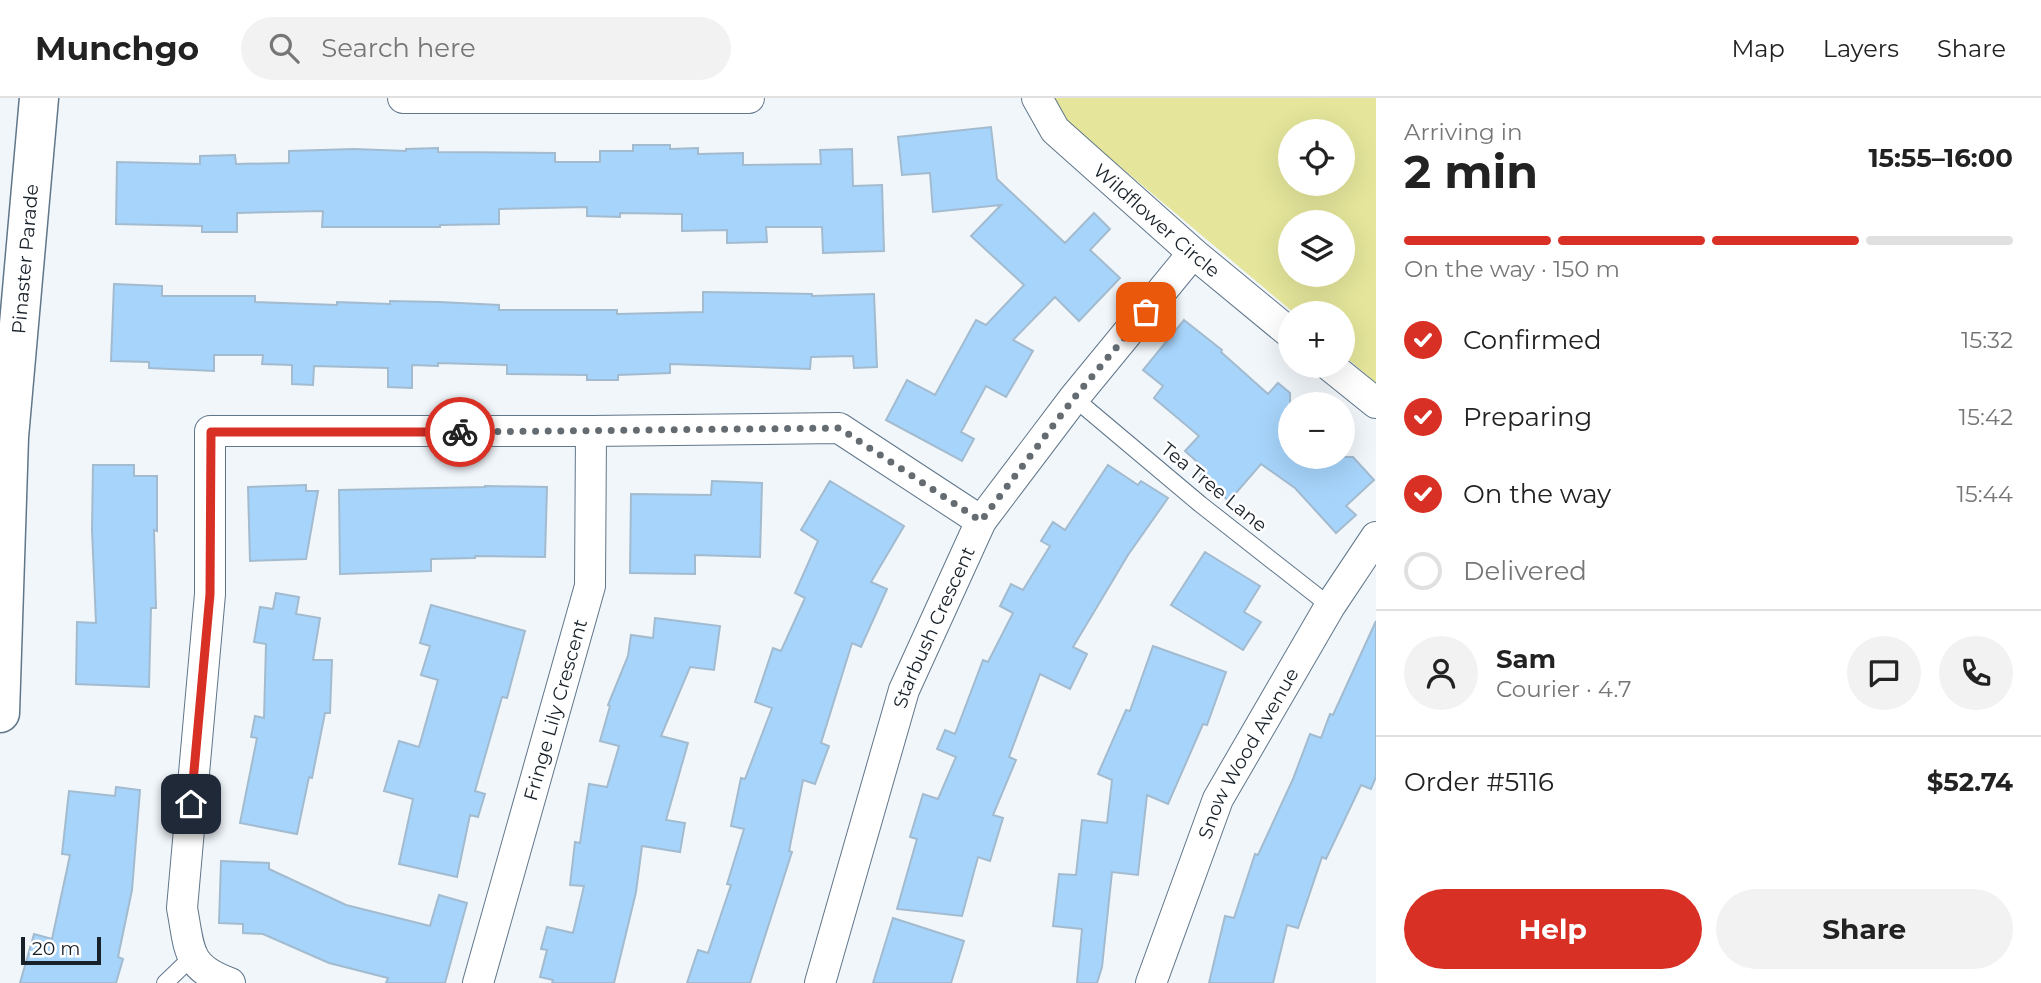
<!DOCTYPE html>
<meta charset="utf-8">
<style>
body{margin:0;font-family:Montserrat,sans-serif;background:#f2f2f2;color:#222;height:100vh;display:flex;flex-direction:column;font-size:26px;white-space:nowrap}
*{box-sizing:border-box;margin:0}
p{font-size:23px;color:#767676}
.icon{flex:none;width:38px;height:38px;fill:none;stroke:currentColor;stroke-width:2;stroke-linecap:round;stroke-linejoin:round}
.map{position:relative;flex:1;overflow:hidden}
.sheet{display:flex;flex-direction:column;background:#fff;width:665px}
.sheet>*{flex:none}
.buttons{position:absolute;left:1278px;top:21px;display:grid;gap:14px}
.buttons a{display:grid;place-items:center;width:77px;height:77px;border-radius:50%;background:#fff;box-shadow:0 7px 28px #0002;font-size:35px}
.scale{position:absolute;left:21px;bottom:18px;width:80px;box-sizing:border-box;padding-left:7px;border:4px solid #182129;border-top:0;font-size:19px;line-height:24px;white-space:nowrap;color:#182129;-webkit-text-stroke:5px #fff;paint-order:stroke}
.pin{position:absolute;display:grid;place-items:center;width:60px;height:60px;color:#fff;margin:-30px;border-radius:14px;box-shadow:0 4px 10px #0006}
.courier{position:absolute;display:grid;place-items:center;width:70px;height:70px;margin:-35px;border:5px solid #d93025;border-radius:50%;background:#fff;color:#222;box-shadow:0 2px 9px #0007}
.overview em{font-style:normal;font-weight:700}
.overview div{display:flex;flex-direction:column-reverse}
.overview{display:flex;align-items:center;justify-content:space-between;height:119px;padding:0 28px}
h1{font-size:46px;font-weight:700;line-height:52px}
.bar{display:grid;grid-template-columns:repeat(4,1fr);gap:10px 7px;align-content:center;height:84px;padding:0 28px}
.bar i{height:9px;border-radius:5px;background:#e0e0e0}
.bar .active{background:#d93025}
.bar p{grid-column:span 4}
.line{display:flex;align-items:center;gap:18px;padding:0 28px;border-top:2px solid #e0e0e0}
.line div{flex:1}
.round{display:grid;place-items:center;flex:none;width:74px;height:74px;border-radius:37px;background:#f2f2f2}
ol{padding:0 28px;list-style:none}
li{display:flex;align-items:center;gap:21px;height:77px}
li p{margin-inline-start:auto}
li .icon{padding:7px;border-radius:50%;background:#d93025;color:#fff;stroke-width:4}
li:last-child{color:#767676}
li i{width:38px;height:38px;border:4px solid #e0e0e0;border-radius:50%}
.primary-button{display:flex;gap:14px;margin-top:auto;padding:14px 28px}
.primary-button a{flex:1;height:80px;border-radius:42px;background:#d93025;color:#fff;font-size:28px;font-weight:700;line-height:80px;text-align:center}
.primary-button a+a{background:#f2f2f2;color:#222}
header{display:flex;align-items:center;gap:42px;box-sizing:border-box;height:98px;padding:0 35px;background:#fff;border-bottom:2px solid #e0e0e0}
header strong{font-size:33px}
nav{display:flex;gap:38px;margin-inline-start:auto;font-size:24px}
.search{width:490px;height:63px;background:#f2f2f2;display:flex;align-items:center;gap:18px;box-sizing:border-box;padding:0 24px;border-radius:38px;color:#767676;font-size:26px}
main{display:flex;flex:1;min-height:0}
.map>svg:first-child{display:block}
.green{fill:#e5e69b;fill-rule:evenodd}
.building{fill:#a7d4fb;stroke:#a3bbcf;stroke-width:2}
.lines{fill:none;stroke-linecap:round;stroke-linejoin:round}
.lane-casing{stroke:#607689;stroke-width:18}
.street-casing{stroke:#607689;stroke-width:32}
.secondary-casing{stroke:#607689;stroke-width:41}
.lane{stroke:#fff;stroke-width:16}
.street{stroke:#fff;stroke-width:30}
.secondary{stroke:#fff;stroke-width:38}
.done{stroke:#646c72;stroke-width:7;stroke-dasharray:0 12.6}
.route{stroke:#d93025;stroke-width:9}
.labels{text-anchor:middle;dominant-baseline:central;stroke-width:5;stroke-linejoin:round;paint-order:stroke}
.street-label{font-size:19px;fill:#182129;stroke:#fff}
</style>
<header>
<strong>Munchgo</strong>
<div class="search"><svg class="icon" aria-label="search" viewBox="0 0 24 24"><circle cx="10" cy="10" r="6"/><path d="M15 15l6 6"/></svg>Search here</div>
<nav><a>Map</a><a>Layers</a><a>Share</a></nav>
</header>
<main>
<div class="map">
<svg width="1376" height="885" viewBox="0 0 1376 885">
<rect width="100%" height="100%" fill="#f1f6fb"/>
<path class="green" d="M1050,0h326v285l-34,-29v-41h-48l-234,-197zM1290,33h52v53h-52zM1290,124h52v53h-52z"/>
<path class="building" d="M991,29l6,52 68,64 29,-30 16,16 -20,21 30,28 -41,43 -24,-24 -42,43 20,11 -27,46 -20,-11 -25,46 13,7 -12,22 -76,-41 21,-40 28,15 41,-75 10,5 38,-40 -53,-49 30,-31 -68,7 -3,-39 -28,2 -4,-38z
M633,47h37v4l28,-1v6l45,-1v12l78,-1 -1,-14 32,-1 1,37 29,-1 2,66 -61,2 -1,-26h-56l1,15 -40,1v-13l-45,1v-17l-62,-1v4l-33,-1v-9l-88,2v15l-59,1v2h-118l1,-16 -86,2v19h-35v-6l-86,-2 1,-62 83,2v-8l35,-1 1,9 53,-1v-12l65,-2 52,2v-2l32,-1v4l117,1v9h45v-11h33z
M114,186l48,2v10h93v6l82,3v-3l53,2v-3l49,1 60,3v5h118v4l86,-2v-20l109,2v2l62,-2 3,73 -23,1 -1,-12 -42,1 -1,12 -140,-5v9l-52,2v5h-31v-5l-80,-1v-9l-69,-2v3l-26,-1v23l-24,-1v-19l-74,-2 -1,19 -21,-1v-19l-30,-1 1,-9h-49v16l-65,-3v-6l-38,-1z
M1184,222l38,30 -1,2 47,42 10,-11 12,10v64h63l21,23 -28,26 10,9 -20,18 -41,-45 -34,-24 -32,37 -29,-25 5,-7 -20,-18 14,-15 -45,-38 9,-12 -20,-16z
M93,367h41v11h23v55l-3,-1 2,78h-5l-2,79 -73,-3 1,-62 19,1 -4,-93z
M1108,367l30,20 3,-4 27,17 -40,57 -55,92 14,7 -17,35 -30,-15 -31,83 7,3 -23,55 10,3 -13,43 -12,-4 -16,59 -65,-7 20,-70 -7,-2 13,-43 15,5 18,-42 -19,-8 8,-19 10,4 28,-74 5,2 25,-49 -13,-7 11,-22 12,6 27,-44 -9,-5 12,-19 12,8z
M712,383l50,2 -2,74 -65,-2v19l-65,-1 1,-79 80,1z
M830,383l74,45 -33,56 16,7 -26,58 -9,-4 -31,100 8,3 -14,38 -12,-4 -14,71 3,1 -42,131h-63l11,-33 10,3 23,-68 -4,-1 17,-55 -13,-3 10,-48 4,1 27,-71 -17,-6 18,-54 8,3 24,-53 -10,-5 23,-52 -17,-11z
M306,387v6h12l-12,68 -56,2 -2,-74z
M485,388l62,1 -2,70 -70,-1v2l-44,1v12l-91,3 -1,-84 146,-3z
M1205,454l55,34 -16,26 17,10 -18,28 -72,-45z
M276,495l23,4 -3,17 24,4 -7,42h19l-2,53h-5l-13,65 -3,-1 -12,57 -57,-11 17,-85 -6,-1 4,-21 9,2 2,-74 -12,-2 6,-35 13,2z
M431,507l94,26 -18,67 -5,-1 -27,94 10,3 -7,23 -8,-2 -13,62 -58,-13 14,-65 -29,-8 15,-50 20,6 19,-67 -17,-5 9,-29 -10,-3z
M655,520l65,8 -6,44 -24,-3 -29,69 27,7 -22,77 19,3 -5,29 -38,-6 -6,46 -22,91h-62l1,-3 -13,-3 7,-27 -6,-1 6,-22 26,6 11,-47 -14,-1 5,-43 5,1 9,-59 18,3 12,-41 -19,-5 10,-35 -2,-1 20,-49 3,-21 22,3z
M1376,523v156l-5,12 -10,-4 -35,74 -4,-2 -24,71 -11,-3 -14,58h-64l16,-67 9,2 21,-64 3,1 35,-76 17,-45 11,4 9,-24 3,1z
M1153,548l73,26 -19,53 -4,-1 -35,80 -21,-9 -9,80 -26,-3 -10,95 -5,16h-20l5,-54 -29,-3 6,-52 17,1 6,-55 25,3 5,-43 -14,-6 28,-64 4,1z
M116,689l24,3 -8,100 -14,67 5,2 -7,24h-96l14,-49 18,5 18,-84 -8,-1 7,-63 46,5z
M221,763l48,2v6l77,36 84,21 9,-31 28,8 -22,80h-59l2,-5 -59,-15 -66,-29 -20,-1v-9l-24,-1z
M893,820l71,23 -13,42h-78z"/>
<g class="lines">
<g class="lane-casing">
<path id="lane" d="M1074,300l126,106 130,102
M165,885l26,-25"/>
</g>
<g class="street-casing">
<g id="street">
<path d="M403,0h346"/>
<path id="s1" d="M1037,0l18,32 138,123 97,80"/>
<path d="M1330,268l46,37"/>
<path d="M230,885c-44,-16 -40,-33 -48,-75l28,-314v-163h381l248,-3 142,93"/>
<path id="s2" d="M478,885l112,-397 1,-155"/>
<path id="s3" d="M820,885l84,-293 77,-169 93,-123 119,-145"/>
<path id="s4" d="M1151,885l67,-184 112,-193 46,-69"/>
</g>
</g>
<g class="secondary-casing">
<g id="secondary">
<path id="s5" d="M0,615l9,-276 30,-339"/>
</g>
</g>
<use href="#lane" class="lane"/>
<use href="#street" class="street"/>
<use href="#secondary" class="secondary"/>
</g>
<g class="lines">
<path class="done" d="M460,334l379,-4 142,93 93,-123 72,-86"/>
<path class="route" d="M191,706l19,-210 1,-162h249"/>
</g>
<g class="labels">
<g class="street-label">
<text stroke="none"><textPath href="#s1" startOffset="173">Wildflower Circle</textPath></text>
<text stroke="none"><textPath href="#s5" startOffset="455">Pinaster Parade</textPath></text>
<text transform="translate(1214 389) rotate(39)">Tea Tree Lane</text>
<text stroke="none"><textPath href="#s3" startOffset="374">Starbush Crescent</textPath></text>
<text stroke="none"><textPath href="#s2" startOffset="284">Fringe Lily Crescent</textPath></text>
<text stroke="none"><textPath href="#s4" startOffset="250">Snow Wood Avenue</textPath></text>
</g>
</g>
</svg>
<div class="buttons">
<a><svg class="icon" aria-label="locate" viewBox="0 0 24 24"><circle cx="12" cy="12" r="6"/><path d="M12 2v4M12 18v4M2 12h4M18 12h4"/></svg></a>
<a><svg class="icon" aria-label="layers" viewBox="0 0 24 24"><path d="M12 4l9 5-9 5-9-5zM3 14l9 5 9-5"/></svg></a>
<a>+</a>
<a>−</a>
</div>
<div class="scale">20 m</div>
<div class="pin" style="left:1146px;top:214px;background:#ea580c"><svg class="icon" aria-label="bag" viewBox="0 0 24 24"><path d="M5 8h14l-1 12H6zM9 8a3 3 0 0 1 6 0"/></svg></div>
<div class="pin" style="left:191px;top:706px;background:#1f2937"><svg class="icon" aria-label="home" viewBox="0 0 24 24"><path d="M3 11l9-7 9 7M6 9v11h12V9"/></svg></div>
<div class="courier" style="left:460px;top:334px"><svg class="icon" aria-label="bike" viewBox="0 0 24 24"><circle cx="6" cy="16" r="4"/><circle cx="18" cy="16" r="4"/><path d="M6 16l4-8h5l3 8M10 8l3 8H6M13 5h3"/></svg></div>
</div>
<section class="sheet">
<div class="overview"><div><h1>2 min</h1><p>Arriving in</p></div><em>15:55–16:00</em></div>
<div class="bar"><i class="active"></i><i class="active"></i><i class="active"></i><i></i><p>On the way · 150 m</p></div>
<ol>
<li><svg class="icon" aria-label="check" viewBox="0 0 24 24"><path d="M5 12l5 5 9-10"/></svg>Confirmed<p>15:32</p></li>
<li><svg class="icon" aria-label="check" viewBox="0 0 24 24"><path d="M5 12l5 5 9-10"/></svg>Preparing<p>15:42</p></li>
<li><svg class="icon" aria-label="check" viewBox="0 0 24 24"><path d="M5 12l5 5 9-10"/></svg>On the way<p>15:44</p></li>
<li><i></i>Delivered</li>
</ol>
<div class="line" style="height:126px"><a class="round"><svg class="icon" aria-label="person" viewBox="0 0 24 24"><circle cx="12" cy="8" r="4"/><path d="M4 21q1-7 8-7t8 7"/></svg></a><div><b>Sam</b><p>Courier · 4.7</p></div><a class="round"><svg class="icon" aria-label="chat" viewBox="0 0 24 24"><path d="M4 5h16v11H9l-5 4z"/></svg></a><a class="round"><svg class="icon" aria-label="phone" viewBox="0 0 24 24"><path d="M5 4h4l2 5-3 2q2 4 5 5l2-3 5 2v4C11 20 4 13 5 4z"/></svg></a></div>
<div class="line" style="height:91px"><div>Order #5116</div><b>$52.74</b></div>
<div class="primary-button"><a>Help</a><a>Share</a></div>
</section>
</main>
